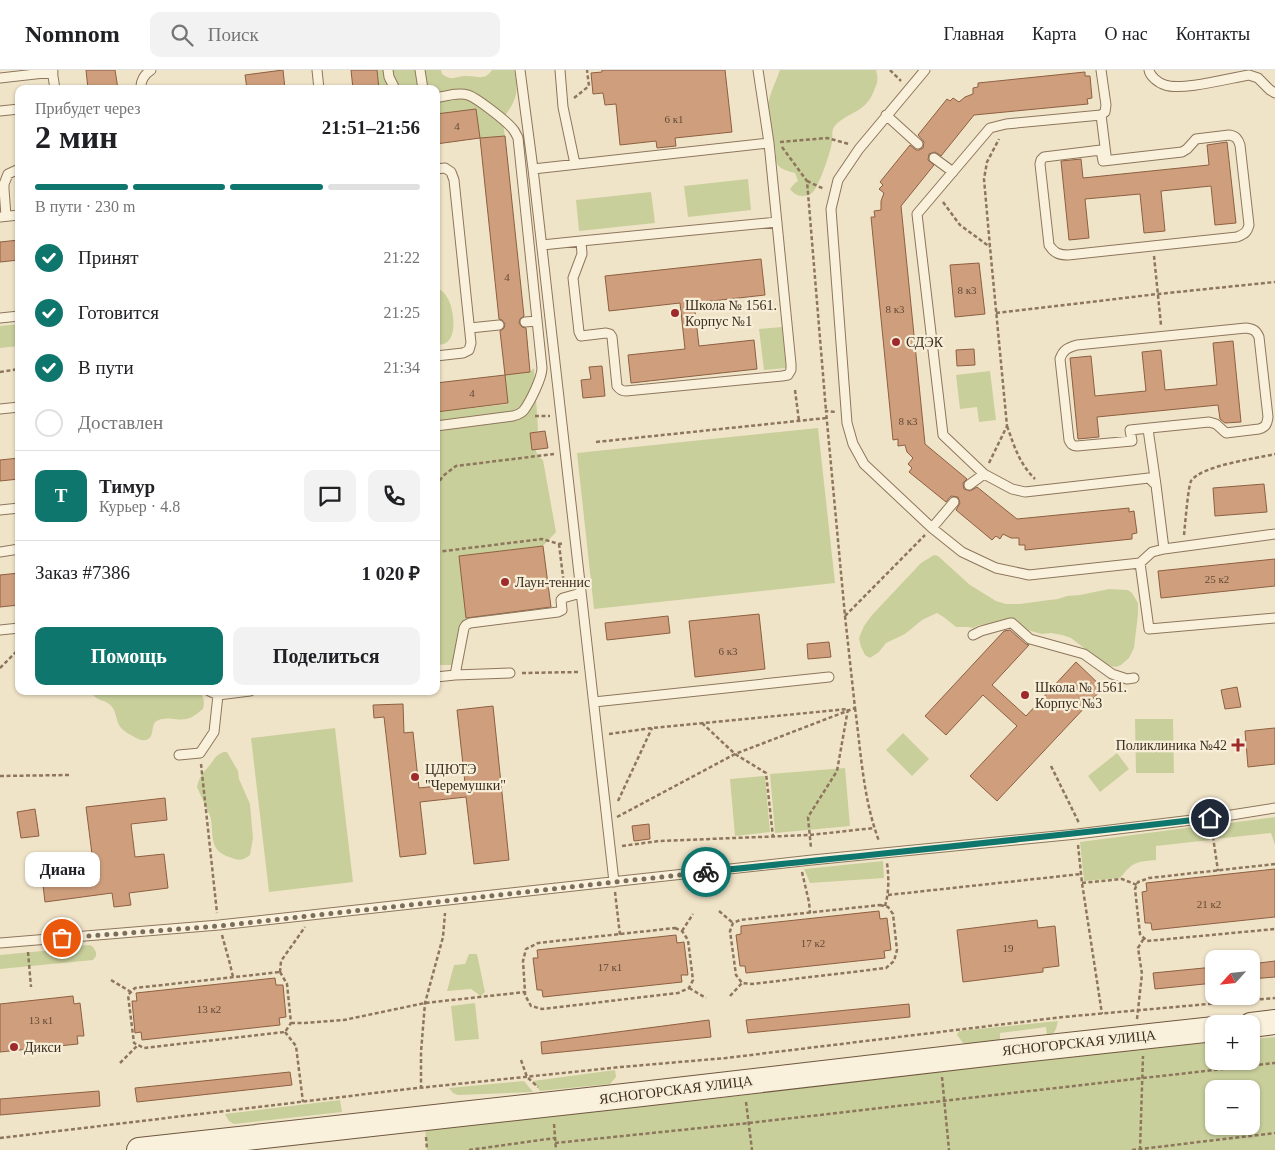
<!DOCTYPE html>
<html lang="ru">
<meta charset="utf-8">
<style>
body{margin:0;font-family:"Times New Roman",serif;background:#f2f2f2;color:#202124;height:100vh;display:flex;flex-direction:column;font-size:19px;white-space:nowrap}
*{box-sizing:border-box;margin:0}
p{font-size:16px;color:#757577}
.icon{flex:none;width:28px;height:28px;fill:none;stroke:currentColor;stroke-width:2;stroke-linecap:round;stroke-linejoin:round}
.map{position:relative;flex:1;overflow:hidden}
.drawer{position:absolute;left:15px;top:15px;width:425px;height:610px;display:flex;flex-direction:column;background:#fff;border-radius:10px;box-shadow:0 1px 4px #0004}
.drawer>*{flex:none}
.needle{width:32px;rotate:243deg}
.buttons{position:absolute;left:1205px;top:880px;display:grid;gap:10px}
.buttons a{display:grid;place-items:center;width:55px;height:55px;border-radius:10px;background:#fff;box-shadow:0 1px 4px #0004;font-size:25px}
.pin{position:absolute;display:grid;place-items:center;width:42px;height:42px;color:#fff;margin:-21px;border:2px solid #fff;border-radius:50%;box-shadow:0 1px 5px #0007}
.courier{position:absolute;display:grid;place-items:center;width:50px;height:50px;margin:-25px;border:4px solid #0f766e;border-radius:50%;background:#fff;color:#222;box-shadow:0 1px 6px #0007}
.bubble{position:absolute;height:35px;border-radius:10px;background:#fff;box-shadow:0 1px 4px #0004;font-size:16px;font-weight:800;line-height:35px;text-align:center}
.overview em{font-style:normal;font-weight:800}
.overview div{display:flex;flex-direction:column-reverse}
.overview{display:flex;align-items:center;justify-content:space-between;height:85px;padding:0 20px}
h1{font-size:32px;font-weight:800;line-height:38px}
.bar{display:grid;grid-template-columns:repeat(4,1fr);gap:8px 5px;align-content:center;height:60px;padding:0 20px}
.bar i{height:6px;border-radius:4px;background:#e0e0e0}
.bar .selected{background:#0f766e}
.bar p{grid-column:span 4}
.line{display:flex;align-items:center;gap:12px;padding:0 20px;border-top:1px solid #e0e0e0}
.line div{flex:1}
.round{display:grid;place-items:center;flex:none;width:52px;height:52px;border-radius:10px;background:#f2f2f2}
ol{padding:0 20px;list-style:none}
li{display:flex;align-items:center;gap:15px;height:55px}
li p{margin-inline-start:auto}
li .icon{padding:5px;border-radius:50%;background:#0f766e;color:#fff;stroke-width:4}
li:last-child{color:#757577}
li i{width:28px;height:28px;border:2px solid #e0e0e0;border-radius:50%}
.cta{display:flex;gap:10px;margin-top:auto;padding:10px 20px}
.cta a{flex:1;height:58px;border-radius:10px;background:#0f766e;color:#fff;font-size:20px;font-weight:800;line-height:58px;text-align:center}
.cta a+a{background:#f2f2f2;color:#202124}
header{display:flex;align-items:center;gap:30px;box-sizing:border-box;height:70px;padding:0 25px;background:#fff;border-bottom:1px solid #e0e0e0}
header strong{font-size:24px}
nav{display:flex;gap:28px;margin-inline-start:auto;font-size:18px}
.search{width:350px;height:45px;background:#f2f2f2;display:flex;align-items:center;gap:12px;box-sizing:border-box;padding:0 18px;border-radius:10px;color:#757577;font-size:19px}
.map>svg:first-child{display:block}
.green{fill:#c9cf9b;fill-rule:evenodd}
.building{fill:#cf9f7d;stroke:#8d5f41}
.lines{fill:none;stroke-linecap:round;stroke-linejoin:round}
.service-casing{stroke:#8d765c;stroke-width:11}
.secondary-casing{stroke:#6f573f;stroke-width:26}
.path{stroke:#8d765c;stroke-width:2.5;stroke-dasharray:4 2.5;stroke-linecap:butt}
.service{stroke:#faf1dc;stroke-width:9}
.secondary{stroke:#faf1dc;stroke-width:24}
.done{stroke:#7c6e5b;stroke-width:5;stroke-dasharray:0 9}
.route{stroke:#0f766e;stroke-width:6}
.poi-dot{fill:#9e2a2b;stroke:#f7eed8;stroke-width:2}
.labels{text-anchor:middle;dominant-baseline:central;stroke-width:4.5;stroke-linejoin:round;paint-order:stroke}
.number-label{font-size:11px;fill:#624a37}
.poi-label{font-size:14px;fill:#3d2e20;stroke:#f7eed8;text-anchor:start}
.street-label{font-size:14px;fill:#3d2e20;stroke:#f7eed8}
</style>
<header>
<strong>Nomnom</strong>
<div class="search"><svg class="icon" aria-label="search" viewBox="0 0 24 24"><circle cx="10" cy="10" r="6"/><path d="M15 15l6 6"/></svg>Поиск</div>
<nav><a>Главная</a><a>Карта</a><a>О нас</a><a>Контакты</a></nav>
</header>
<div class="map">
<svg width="1275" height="1080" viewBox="0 0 1275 1080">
<rect width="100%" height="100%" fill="#f0e4c8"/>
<path class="green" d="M377,0h64l1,4c11,8 13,2 24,2 10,-1 18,6 26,-6h22c2,9 4,20 1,28 -7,19 -15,14 -10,38l-25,2 -4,-29 -40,5v-25h-57z
M780,0h96c2,7 2,12 -1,18 -2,6 -5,12 -10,17 -8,8 -24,12 -31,22 -3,5 -1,10 -2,15 -1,9 -13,44 -19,50 -3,3 -7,4 -11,4 -5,0 -9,-3 -12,-7l4,-5 4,-3 -3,-8c-22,-6 -18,-8 -20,-27 -2,-8 -5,-15 -7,-23 -4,-19 6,-36 12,-53z
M748,109l3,31 -63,7 -4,-31z
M651,122l4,31 -76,8 -3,-31z
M441,220c6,5 10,13 11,21 3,12 3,37 -16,33v-53z
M19,254v22l-19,2v-22z
M782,257l4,41 -22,2 -5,-41z
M534,298l4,61c-5,11 -5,24 5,31l13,72 -13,14 -84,10 7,62 -6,10 -3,35 -6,2h-15v-253l72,-8 -3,-29 25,-3z
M990,301l6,49 -17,2 -2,-15 -17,2 -4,-34z
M818,358l17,155 -241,26 -17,-156z
M934,485l4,1 32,29 26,16 10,3h14l29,-4 9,-1 9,-3 13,-1 29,-6 19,1 4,3 6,10v11l-4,34 -5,10 -8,7 -5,2 -10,-2 -35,-27 -9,-3 -11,-2 -9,1 -15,-4 -8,-6 -16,-1 -24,2 -6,3 -5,-1h-12l-11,-9 -8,-5 -15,7 -17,14 -19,9 -7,9 -9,6 -5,-3 -4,-8 -2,-9 5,-12 8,-11 49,-52z
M91,621h107c6,5 7,11 5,18 -10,8 -14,12 -28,10 -3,0 -8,-1 -11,0 -4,0 -9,2 -10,5 -2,4 -1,8 -3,12 -5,8 -14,3 -20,-1 -4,-2 -10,-6 -12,-10 -3,-6 -3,-13 -7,-18 -5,-8 -17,-5 -21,-16z
M1135,649h38l1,54h-38z
M335,658l18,154 -84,10 -18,-154z
M903,663l26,26 -17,17 -26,-26z
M224,682h3l11,19 1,8 11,25 3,34 -3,17c-6,5 -11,6 -18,3 -4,-1 -8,-3 -11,-5 -12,-8 -7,-25 -11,-37 -4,-10 -9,-19 -13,-29 2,-10 6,-14 12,-21 6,-7 6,-11 15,-14z
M1117,683l12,16 -29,23 -12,-16z
M845,698l5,58 -75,7 -5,-59z
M765,706l5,56 -35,4 -5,-57z
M1275,747v28l-4,-12 -56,6 -1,-14z
M1208,755l2,15 -54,6v14c-21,2 -23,2 -36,18l-36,3 -4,-39z
M883,791l1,17 -74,5 -6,-14z
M90,875l3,2 3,5v4l-3,4 -93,9v-14l63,-6 11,-3z
M469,884h8l8,38 -4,4 -10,-7 -24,2 7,-26 11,-1z
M475,933l4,36 -24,2 -4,-35z
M1058,951c-2,8 -2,13 -11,15l-1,-9 -46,6v8l-36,3 -7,-9 2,-4z
M1275,967v113h-848l-2,-21c107,-12 214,-22 321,-34 156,-19 312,-38 468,-53v19h37v-22zM1214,1019h37v37h-37z
M615,1000l1,7 -6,7 -70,7 -7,-10z
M524,1011l9,11 -75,3 -5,-2 -4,-5z
M340,1030l2,12 -108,12 -5,-3 -4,-7z"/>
<path class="building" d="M86,0h29l3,19h-30z
M283,0l2,19h-38l-2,-14z
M351,0h26l2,19h-26z
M602,0h123l7,62 -57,6 1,8 -19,2 -1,-7 -36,4 -4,-41 -11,1 -2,-12 -10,1 -2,-21 11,-1z
M1085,2v4h5l2,22 -5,1 1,5 -114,11 -33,41 -6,-4 -6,2 -1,6 6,5 -33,41 24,238 42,35 -4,4 1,6 6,2 7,-4 40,32 112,-11v4l5,-1 3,22 -5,1v5l-107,11v-5h-6v-7h-8l-8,-4 -3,5 -4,-3 -4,4 -36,-30 4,-7 -2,-6 -7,-1 -5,6 -37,-30 3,-4 -4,-4 5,-6 -6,-6 -2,-7 -7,1v-7l-5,1 -22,-223h4l-1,-6 7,-1v-9l3,-8 -5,-4 4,-4 -3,-3 30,-37 6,5h3l4,-2 1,-6 -6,-7 29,-36 3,2 3,-3 6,4 6,-5 8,-3v-6l5,-1v-4z
M476,39l4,29 -44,6v-30z
M505,66l19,180 -4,3 -1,4 3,4 4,1 4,44 -25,3 -5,-44 4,-3 1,-4 -3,-4 -3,-1 -19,-181z
M1227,72l9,81 -21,2 -4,-39 -50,5 4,40 -21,2 -4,-39 -55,5 4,39 -20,2 -8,-79 20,-2 2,19 126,-13 -2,-20z
M19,170v20l-19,2v-20z
M761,189l4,36 -71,8 5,43 55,-6 3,29 -126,14 -3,-28 57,-6 -5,-46 -71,8 -4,-35z
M979,193l6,51 -30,3 -5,-52z
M1233,271l8,81 -16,1 -5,-4 -2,-14 -121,12 2,20 -21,2 -8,-81 21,-2 4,40 51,-5 -4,-39 19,-2 4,40 52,-5 -4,-42z
M974,279l1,16 -18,1 -1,-16z
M602,296l3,30 -22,2 -2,-18 10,-1 -2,-12z
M505,305l3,28 -72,9v-29z
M545,361l3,17 -16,2 -2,-17z
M19,388v21l-19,2v-21z
M1264,414l3,28 -52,4 -2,-28z
M543,476l8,61 -85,11 -7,-62z
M1275,489v27l-114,12 -3,-27z
M19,503v32l-19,2v-32z
M759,544l6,55 -70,8 -6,-56z
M668,546l2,17 -63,7 -2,-17z
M1010,560l16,14 3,1 -37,40 34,31 50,-54 27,26 -106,113 -27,-25 47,-50 -34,-31 -37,40 -21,-19 79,-85z
M829,572l2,15 -23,2 -1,-15z
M1237,617l4,20 -16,2 -4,-19z
M403,634l1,29 9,-1 6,56 46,-5 -8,-73 36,-4 16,154 -35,4 -8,-67 -46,5 6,52 -26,3 -16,-140 -10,1 -1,-13z
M1275,658v36l-27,3 -3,-36z
M165,728l2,22 -36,4 4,33 29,-3 4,34 -39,5 2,12 -17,2 -2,-14 -67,9 -4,-34 52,-6 -7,-55z
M35,739l4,27 -18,2 -4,-26z
M649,754l1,15 -16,2 -2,-15z
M1275,799v48l-123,13 -1,-7h-6l-3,-31 5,-1 -1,-8z
M879,841l1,8 7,-1 4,32 -7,1 1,7 -139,15 -1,-7h-5l-4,-31 5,-1v-8z
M1037,850l1,8 17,-2 4,40 -16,2v4l-80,10 -6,-52z
M676,865l1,8 7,-1 4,33h-7l1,7 -139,15 -1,-7h-5l-4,-32h5l-1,-8z
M1275,891v16l-24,2v-15z
M1214,897v16l-59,6 -2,-16z
M275,908l1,7h7l3,32 -7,1 1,7 -138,15 -1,-8 -6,1 -3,-32h5l-1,-8z
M73,926l1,8 6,-1 4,33h-7l1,8 -78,8v-48z
M909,934l1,13 -162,16 -2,-13z
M709,950l2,17 -169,17 -1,-12z
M290,1002l2,13 -155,17 -2,-14z
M99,1021l1,15 -100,9v-16z"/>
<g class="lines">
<g class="service-casing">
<path id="service" d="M52,0l3,19
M317,0l2,19
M388,0l1,7 6,12
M420,0l3,19
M520,0l13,99 81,713
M560,0l3,37 12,57
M925,0l-66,79 -21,31 -7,29 16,214 6,21 11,20 68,64 30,24 34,16 33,7 111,-12 12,-11 12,-3 111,-15
M1101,0l5,35 -1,7 -4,3 -95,9 -16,4 -73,86 26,221 41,39 28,15 13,3 124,-14 7,7 8,64
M1149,0c1,6 9,13 16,15 17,6 65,-7 84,-10l9,3 12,12 5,3
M0,8l53,-6
M141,19c-1,-8 4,-15 10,-19
M436,28c10,-2 22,-6 32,-3 9,3 37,25 44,33 3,3 4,6 6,10l24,230c0,10 -12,34 -18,42 -3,4 -7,5 -11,6l-77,10
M0,41l19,-2
M886,45l32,29
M1101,45l5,40
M1229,65c7,1 9,4 11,10l9,80c-2,8 -5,9 -12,12l-169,18c-9,0 -14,-2 -19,-10l-9,-81 1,-4 3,-3 57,-7 2,11 79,-9 5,-3 9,-10z
M769,73l22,221v6l-3,5 -6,1 -156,15c-4,0 -6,-1 -9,-5l-5,-49 -2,-3 -4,-1 -25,3 -2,-4 -6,-54 9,-24 -1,-13 196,-19
M934,88l19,14
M436,99l9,-1 6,4 3,8 17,163 -2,7 -6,3 -27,3
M533,99l236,-26 -11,-73
M4,119l2,27
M0,120l4,-1v-5l4,-10 11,-5
M0,147l19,-2
M542,175l39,-4
M0,248l19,-2
M525,252l12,-1
M470,258l29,-3
M1246,258c7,1 10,2 13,9l9,80c-1,7 -2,10 -9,12l-33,4 -10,-9 -7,-2 -79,8 2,11 -55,5c-5,0 -6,-2 -8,-6l-9,-81c3,-9 7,-11 17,-14z
M0,339l19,-2
M1148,359l8,56
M969,415l15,-11
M0,440l19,-2
M932,458l22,-26
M0,482l19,-3
M1140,493l9,66 126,-11
M0,560l19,-2
M973,565l8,-4 29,-8h2l18,16 54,15 28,20 15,5 7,-1
M455,605l9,-47 2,-3 4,-2 88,-11 4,-2 -1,-10 2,-2 18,-5
M436,607l19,-2 55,-2
M209,621l9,4 32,-4
M594,632l235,-25
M179,685l21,-2 14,-21 4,-37
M0,873l219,-18 593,-65 265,-26 148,-18 50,-8"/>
</g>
<g class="secondary-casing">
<path id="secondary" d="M1251,955l24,-3
M139,1080l503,-56 361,-42 211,-23"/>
</g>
<path class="path" d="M890,0l11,11
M574,28l15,-12 -2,-16
M780,72l47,-4 22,6
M782,77l25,34 19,230
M807,111l17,8
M943,132l17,23 30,22
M1154,186l7,69
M996,243l162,-19 117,-12
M0,302l19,-3
M795,320l4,31
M535,346h15
M1007,356c8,22 12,37 28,53
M596,372l230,-24
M989,393l18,-37 -17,-179 -6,-68 3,-17 12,-23
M436,416l7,-10 13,-10 98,-12
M1184,465c1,-9 4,-48 7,-54 11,-16 64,-22 84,-27
M559,474l5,41
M436,482l106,-13 17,5 5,-1
M845,546l80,-81
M0,598l16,-16 3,-5
M522,603l57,-1
M855,638c6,44 8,91 24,133
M702,653l33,31 31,19 7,64
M609,664l43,-6 196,-19 -11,62 -29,46 3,31
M201,694l16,149
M1051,696l28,57
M0,706l69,-1
M618,731l34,-73
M617,747l118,-63 120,-46 -10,-92 -19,-205 10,1
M1212,760l6,41
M1078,775l4,38 20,131
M622,776l37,-5 151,-6 64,-7
M1275,794l-126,14 -11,4 -3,7 5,45 7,7 128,-12
M802,802l7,30 1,11
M1082,813l40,-4 15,6
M615,822l5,43
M888,825l193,-21
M880,835l8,2 5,7 4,36 -3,11 -8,7 -134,16 -10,-1 -6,-8 -6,-44 3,-8 7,-3z
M885,836c4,-14 4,-28 2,-43
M719,841l14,12
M675,858l7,3 6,9 5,40 -4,8 -11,5 -136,16 -11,-3 -6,-11v-3l-2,-31 3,-12 12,-6z
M682,861l11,-17
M222,865l8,29 3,13
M28,882l3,35
M280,902l7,12 4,39 -6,9 -141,16 -10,-5 -6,-48 7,-7z
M280,902l1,-11 24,-34
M111,910l20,12
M689,918l17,10
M730,926l12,-13
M1137,949l5,-45 -4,-26 6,-10
M291,953h13l40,-3 81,-17 100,-11
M285,962l11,14 7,56
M521,990l6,17 11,10
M120,993l18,-18
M942,1007l7,73
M421,1019v-37l4,-49 18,-66 2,-24
M746,1032l6,48
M554,1054l2,26
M426,1067l1,13
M0,1068l408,-49 213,-22 105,-9 337,-41 212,-19
M555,1073l194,-20 526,-60
M469,1080l86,-12
M1132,1080l143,-17
M1140,1080l3,-94"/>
<use href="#service" class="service"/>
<use href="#secondary" class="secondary"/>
</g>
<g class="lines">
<path class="done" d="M62,868l157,-12 487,-54"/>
<path class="route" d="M706,802c168,-18 336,-34 504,-54"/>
</g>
<g class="poi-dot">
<circle cx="675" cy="243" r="5"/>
<circle cx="896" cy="272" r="5"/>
<circle cx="505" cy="512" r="5"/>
<circle cx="1025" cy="625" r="5"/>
<path d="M1235.5 667.5h5v5h5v5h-5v5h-5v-5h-5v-5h5z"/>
<circle cx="415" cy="707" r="5"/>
<circle cx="14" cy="977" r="5"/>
</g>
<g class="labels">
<g class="number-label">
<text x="674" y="49">6 к1</text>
<text x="457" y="56">4</text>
<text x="507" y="207">4</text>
<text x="967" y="220">8 к3</text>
<text x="895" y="239">8 к3</text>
<text x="472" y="323">4</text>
<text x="908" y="351">8 к3</text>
<text x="1217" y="509">25 к2</text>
<text x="728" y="581">6 к3</text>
<text x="1209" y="834">21 к2</text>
<text x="813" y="873">17 к2</text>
<text x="1008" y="878">19</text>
<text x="610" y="897">17 к1</text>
<text x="209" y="939">13 к2</text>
<text x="41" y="950">13 к1</text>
</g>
<g class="poi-label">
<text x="685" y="235">Школа № 1561.<tspan x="685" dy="16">Корпус №1</tspan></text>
<text x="906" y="272">СДЭК</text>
<text x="515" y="512">Лаун-теннис</text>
<text x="1035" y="617">Школа № 1561.<tspan x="1035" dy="16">Корпус №3</tspan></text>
<text x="1227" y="675" text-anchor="end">Поликлиника №42</text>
<text x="425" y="699">ЦДЮТЭ<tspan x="425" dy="16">"Черемушки"</tspan></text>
<text x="24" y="977">Дикси</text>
</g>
<g class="street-label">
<text transform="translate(1079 973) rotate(-6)">ЯСНОГОРСКАЯ УЛИЦА</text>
<text transform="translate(676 1020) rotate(-7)">ЯСНОГОРСКАЯ УЛИЦА</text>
</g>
</g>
</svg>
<div class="buttons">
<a><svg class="needle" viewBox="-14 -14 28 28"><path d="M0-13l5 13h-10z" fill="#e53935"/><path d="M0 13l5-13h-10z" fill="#757577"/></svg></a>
<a>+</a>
<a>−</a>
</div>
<div class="pin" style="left:62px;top:868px;background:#ea580c"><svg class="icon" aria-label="bag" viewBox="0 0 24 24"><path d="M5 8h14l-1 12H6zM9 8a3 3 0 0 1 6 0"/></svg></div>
<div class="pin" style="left:1210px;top:748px;background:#1f2937"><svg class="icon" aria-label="home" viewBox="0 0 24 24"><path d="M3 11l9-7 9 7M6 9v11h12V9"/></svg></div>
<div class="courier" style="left:706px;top:802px"><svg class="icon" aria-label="bike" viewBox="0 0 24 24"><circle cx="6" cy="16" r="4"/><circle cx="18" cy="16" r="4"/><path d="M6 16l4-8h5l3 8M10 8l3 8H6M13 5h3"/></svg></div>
<div class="bubble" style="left:25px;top:782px;width:75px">Диана</div>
<section class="drawer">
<div class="overview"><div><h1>2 мин</h1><p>Прибудет через</p></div><em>21:51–21:56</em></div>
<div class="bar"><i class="selected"></i><i class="selected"></i><i class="selected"></i><i></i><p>В пути · 230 m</p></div>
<ol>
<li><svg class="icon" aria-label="check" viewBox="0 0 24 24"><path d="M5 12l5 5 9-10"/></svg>Принят<p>21:22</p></li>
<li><svg class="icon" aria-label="check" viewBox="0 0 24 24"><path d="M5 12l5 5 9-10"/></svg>Готовится<p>21:25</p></li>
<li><svg class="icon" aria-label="check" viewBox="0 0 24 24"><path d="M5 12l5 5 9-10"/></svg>В пути<p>21:34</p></li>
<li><i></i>Доставлен</li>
</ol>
<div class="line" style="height:90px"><b class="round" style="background:#0f766e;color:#fff">Т</b><div><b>Тимур</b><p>Курьер · 4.8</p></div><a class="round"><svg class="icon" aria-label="chat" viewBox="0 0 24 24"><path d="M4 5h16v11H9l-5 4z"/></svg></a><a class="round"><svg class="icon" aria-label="phone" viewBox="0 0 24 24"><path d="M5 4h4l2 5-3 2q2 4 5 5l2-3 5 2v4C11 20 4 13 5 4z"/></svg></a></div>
<div class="line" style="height:65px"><div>Заказ #7386</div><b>1 020 ₽</b></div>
<div class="cta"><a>Помощь</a><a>Поделиться</a></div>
</section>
</div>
